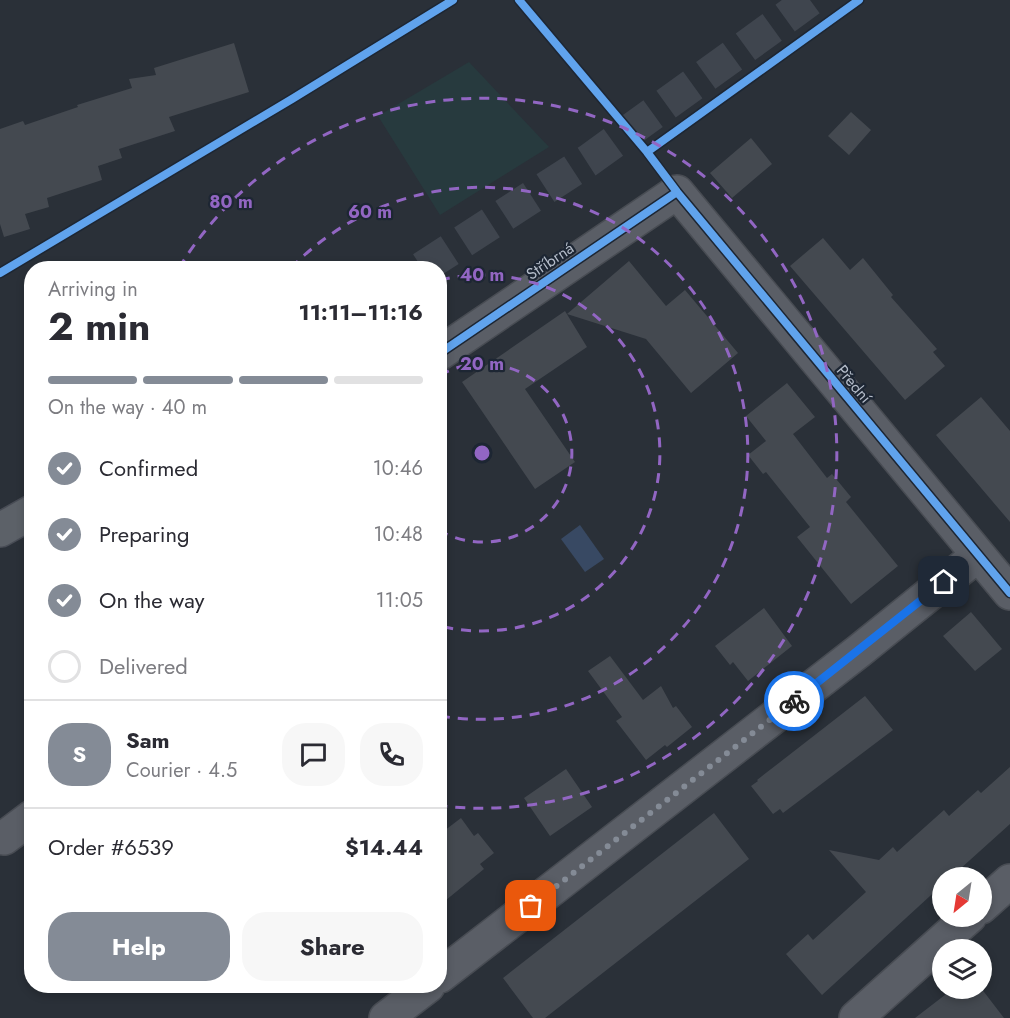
<!DOCTYPE html>
<meta charset="utf-8">
<style>
body{margin:0;font-family:Jost,sans-serif;background:#f7f7f7;color:#2b2b33;height:100vh;display:flex;flex-direction:column;font-size:22px;white-space:nowrap}
*{box-sizing:border-box;margin:0}
p{font-size:20px;color:#7c7c81}
.icon{flex:none;width:33px;height:33px;fill:none;stroke:currentColor;stroke-width:2;stroke-linecap:round;stroke-linejoin:round}
.map{position:relative;flex:1;overflow:hidden}
.drawer{position:absolute;left:24px;top:261px;width:423px;height:732px;display:flex;flex-direction:column;background:#fff;border-radius:24px;box-shadow:0 3px 9px #0003}
.drawer>*{flex:none}
.needle{width:39px;rotate:210deg}
.tools{position:absolute;left:932px;top:867px;display:grid;gap:12px}
.tools a{display:grid;place-items:center;width:60px;height:60px;border-radius:50%;background:#fff;box-shadow:0 3px 9px #0003;font-size:30px}
.pin{position:absolute;display:grid;place-items:center;width:51px;height:51px;color:#fff;margin:-26px;border-radius:12px;box-shadow:0 3px 9px #0006}
.courier{position:absolute;display:grid;place-items:center;width:60px;height:60px;margin:-30px;border:4px solid #1a73e8;border-radius:50%;background:#fff;color:#222;box-shadow:0 2px 8px #0007}
.overview em{font-style:normal;font-weight:700}
.overview div{display:flex;flex-direction:column-reverse}
.overview{display:flex;align-items:center;justify-content:space-between;height:102px;padding:0 24px}
h1{font-size:39px;font-weight:700;line-height:45px}
.bar{display:grid;grid-template-columns:repeat(4,1fr);gap:9px 6px;align-content:center;height:72px;padding:0 24px}
.bar i{height:8px;border-radius:4px;background:#e1e1e2}
.bar .selected{background:#848b96}
.bar p{grid-column:span 4}
.line{display:flex;align-items:center;gap:15px;padding:0 24px;border-top:2px solid #e1e1e2}
.line div{flex:1}
.round{display:grid;place-items:center;flex:none;width:63px;height:63px;border-radius:24px;background:#f7f7f7}
ol{padding:0 24px;list-style:none}
li{display:flex;align-items:center;gap:18px;height:66px}
li p{margin-inline-start:auto}
li .icon{padding:6px;border-radius:50%;background:#848b96;color:#fff;stroke-width:4}
li:last-child{color:#7c7c81}
li i{width:33px;height:33px;border:3px solid #e1e1e2;border-radius:50%}
.button{display:flex;gap:12px;margin-top:auto;padding:12px 24px}
.button a{flex:1;height:69px;border-radius:24px;background:#848b96;color:#fff;font-size:24px;font-weight:700;line-height:69px;text-align:center}
.button a+a{background:#f7f7f7;color:#2b2b33}
.map>svg:first-child{display:block}
.green{fill:#273a3e}
.water{fill:#384963}
.building{fill:#444950}
.lines{fill:none;stroke-linecap:round;stroke-linejoin:round}
.major-tunnel{stroke:#3f454e;stroke-width:33;stroke-dasharray:33 16;stroke-linecap:butt}
.minor-casing{stroke:#484c53;stroke-width:36}
.major-casing{stroke:#484c55;stroke-width:36}
.minor{stroke:#5a5e66;stroke-width:33}
.major{stroke:#5c6168;stroke-width:33}
.cycleway-casing{stroke:#1d2633;stroke-width:11}
.cycleway{stroke:#60a3ed;stroke-width:8}
.done{stroke:#848b96;stroke-width:6;stroke-dasharray:0 10.8}
.route{stroke:#1a73e8;stroke-width:8}
.ring{fill:none;stroke:#9266c3;stroke-width:3;stroke-dasharray:10 8}
.labels{text-anchor:middle;dominant-baseline:central;stroke-width:4.5;stroke-linejoin:round;paint-order:stroke}
.street-label{font-size:16px;fill:#b4bcc9;stroke:#1d2633}
.centre{fill:#9266c3;stroke:#1d2633;stroke-width:3}
.ring-label{font-size:18px;text-anchor:middle;font-weight:bold;fill:#9266c3;stroke:#1d2633;stroke-width:4.5;stroke-linejoin:round;paint-order:stroke}
</style>
<div class="map">
<svg width="1010" height="1018" viewBox="0 0 1010 1018">
<rect width="100%" height="100%" fill="#2a3038"/>
<path class="green" d="M469,62l80,85 -109,68 -62,-99z"/>
<path class="water" d="M580,525l24,34 -19,13 -24,-33z"/>
<path class="building" d="M234,43l15,49 -80,25 6,14 -56,18 3,9 -24,8 4,14 -55,18 2,9 -24,7 5,15 -26,8 -4,-13v-95l23,-8 2,4 53,-18 -1,-2 55,-17 -3,-9 27,-4 -2,-7z
M851,112l20,18 -22,25 -21,-19z
M751,138l21,26 -40,34 -22,-25z
M823,238l27,32 13,-12 30,37 -2,2 46,52 -4,3 12,14 -40,34 -115,-134z
M629,261l37,45 19,-16 53,63 -47,40 -45,-54 -79,-25z
M565,311l22,36 -62,42 50,73 -40,27 -73,-107z
M787,383l28,34 -22,17 34,44 5,-4 19,23 -5,5 52,64 -47,38 -54,-67 13,-10 -44,-55 -3,2 -15,-19 18,-14 -20,-25z
M981,397l29,34v91l-74,-87z
M764,608l28,38 -44,35 -15,-19 -3,3 -15,-19z
M971,612l31,37 -27,22 -32,-35z
M610,656l33,44 18,-14 12,22 3,-2 16,21 -25,20 -2,-2 -19,15 -30,-39 6,-4 -34,-46z
M865,696l28,34 -110,83 -3,-4 -7,5 -22,-28 7,-5 -1,-1z
M1010,767v57l-60,54h-8v7l-120,110 -36,-41 22,-20 5,6 53,-48 -37,-42 50,10 14,-13 4,5 47,-42 5,6 29,-26 3,3z
M566,769l26,38 -42,29 -26,-38z
M714,813l35,46 -204,159h-12l-30,-40z
M461,818l13,18 4,-3 16,20 -14,11 4,5 -44,36v-71z
M954,988h27l23,30h-89z"/>
<g class="lines">
<path class="major-tunnel" d="M422,268l167,-108 221,-160"/>
<g class="minor-casing">
<path id="minor" d="M440,353l237,-161 333,401
M4,838l28,-21
M981,907l29,-26
M440,976l419,-325 119,-96
M386,1018l42,-32
M856,1018l114,-102"/>
</g>
<g class="major-casing">
<path id="major" d="M0,530l32,-18"/>
</g>
<use href="#minor" class="minor"/>
<use href="#major" class="major"/>
<g class="cycleway-casing">
<path id="cycleway" d="M519,0l128,152 30,40 333,401
M647,152l212,-152
M0,273l292,-174 161,-99
M440,353l237,-161"/>
</g>
<use href="#cycleway" class="cycleway"/>
</g>
<g class="lines">
<path class="done" d="M531,906l263,-205"/>
<path class="route" d="M794,701l150,-119"/>
</g>
<g class="ring">
<path d="M440 375A89 89 0 1 1 440 531"/>
<path d="M440 280A178 178 0 1 1 440 626"/>
<path d="M291 268A266 266 0 1 1 440 716"/>
<path d="M179 268A355 355 0 1 1 442 806"/>
</g>
<g class="labels">
<g class="street-label">
<text transform="translate(550 261) rotate(-34)">Stříbrná</text>
<text transform="translate(854 384) rotate(50)">Přední</text>
</g>
</g>
<circle cx="482" cy="453" r="9" class="centre"/>
<g class="ring-label">
<text x="231" y="208">80 m</text>
<text x="370" y="218">60 m</text>
<text x="482" y="281">40 m</text>
<text x="482" y="370">20 m</text>
</g>
</svg>
<div class="tools">
<a><svg class="needle" viewBox="-14 -14 28 28"><path d="M0-13l5 13h-10z" fill="#e53935"/><path d="M0 13l5-13h-10z" fill="#7c7c81"/></svg></a>
<a><svg class="icon" aria-label="layers" viewBox="0 0 24 24"><path d="M12 4l9 5-9 5-9-5zM3 14l9 5 9-5"/></svg></a>
</div>
<div class="pin" style="left:531px;top:906px;background:#ea580c"><svg class="icon" aria-label="bag" viewBox="0 0 24 24"><path d="M5 8h14l-1 12H6zM9 8a3 3 0 0 1 6 0"/></svg></div>
<div class="pin" style="left:944px;top:582px;background:#1f2937"><svg class="icon" aria-label="home" viewBox="0 0 24 24"><path d="M3 11l9-7 9 7M6 9v11h12V9"/></svg></div>
<div class="courier" style="left:794px;top:701px"><svg class="icon" aria-label="bike" viewBox="0 0 24 24"><circle cx="6" cy="16" r="4"/><circle cx="18" cy="16" r="4"/><path d="M6 16l4-8h5l3 8M10 8l3 8H6M13 5h3"/></svg></div>
<section class="drawer">
<div class="overview"><div><h1>2 min</h1><p>Arriving in</p></div><em>11:11–11:16</em></div>
<div class="bar"><i class="selected"></i><i class="selected"></i><i class="selected"></i><i></i><p>On the way · 40 m</p></div>
<ol>
<li><svg class="icon" aria-label="check" viewBox="0 0 24 24"><path d="M5 12l5 5 9-10"/></svg>Confirmed<p>10:46</p></li>
<li><svg class="icon" aria-label="check" viewBox="0 0 24 24"><path d="M5 12l5 5 9-10"/></svg>Preparing<p>10:48</p></li>
<li><svg class="icon" aria-label="check" viewBox="0 0 24 24"><path d="M5 12l5 5 9-10"/></svg>On the way<p>11:05</p></li>
<li><i></i>Delivered</li>
</ol>
<div class="line" style="height:108px"><b class="round" style="background:#848b96;color:#fff">S</b><div><b>Sam</b><p>Courier · 4.5</p></div><a class="round"><svg class="icon" aria-label="chat" viewBox="0 0 24 24"><path d="M4 5h16v11H9l-5 4z"/></svg></a><a class="round"><svg class="icon" aria-label="phone" viewBox="0 0 24 24"><path d="M5 4h4l2 5-3 2q2 4 5 5l2-3 5 2v4C11 20 4 13 5 4z"/></svg></a></div>
<div class="line" style="height:78px"><div>Order #6539</div><b>$14.44</b></div>
<div class="button"><a>Help</a><a>Share</a></div>
</section>
</div>
